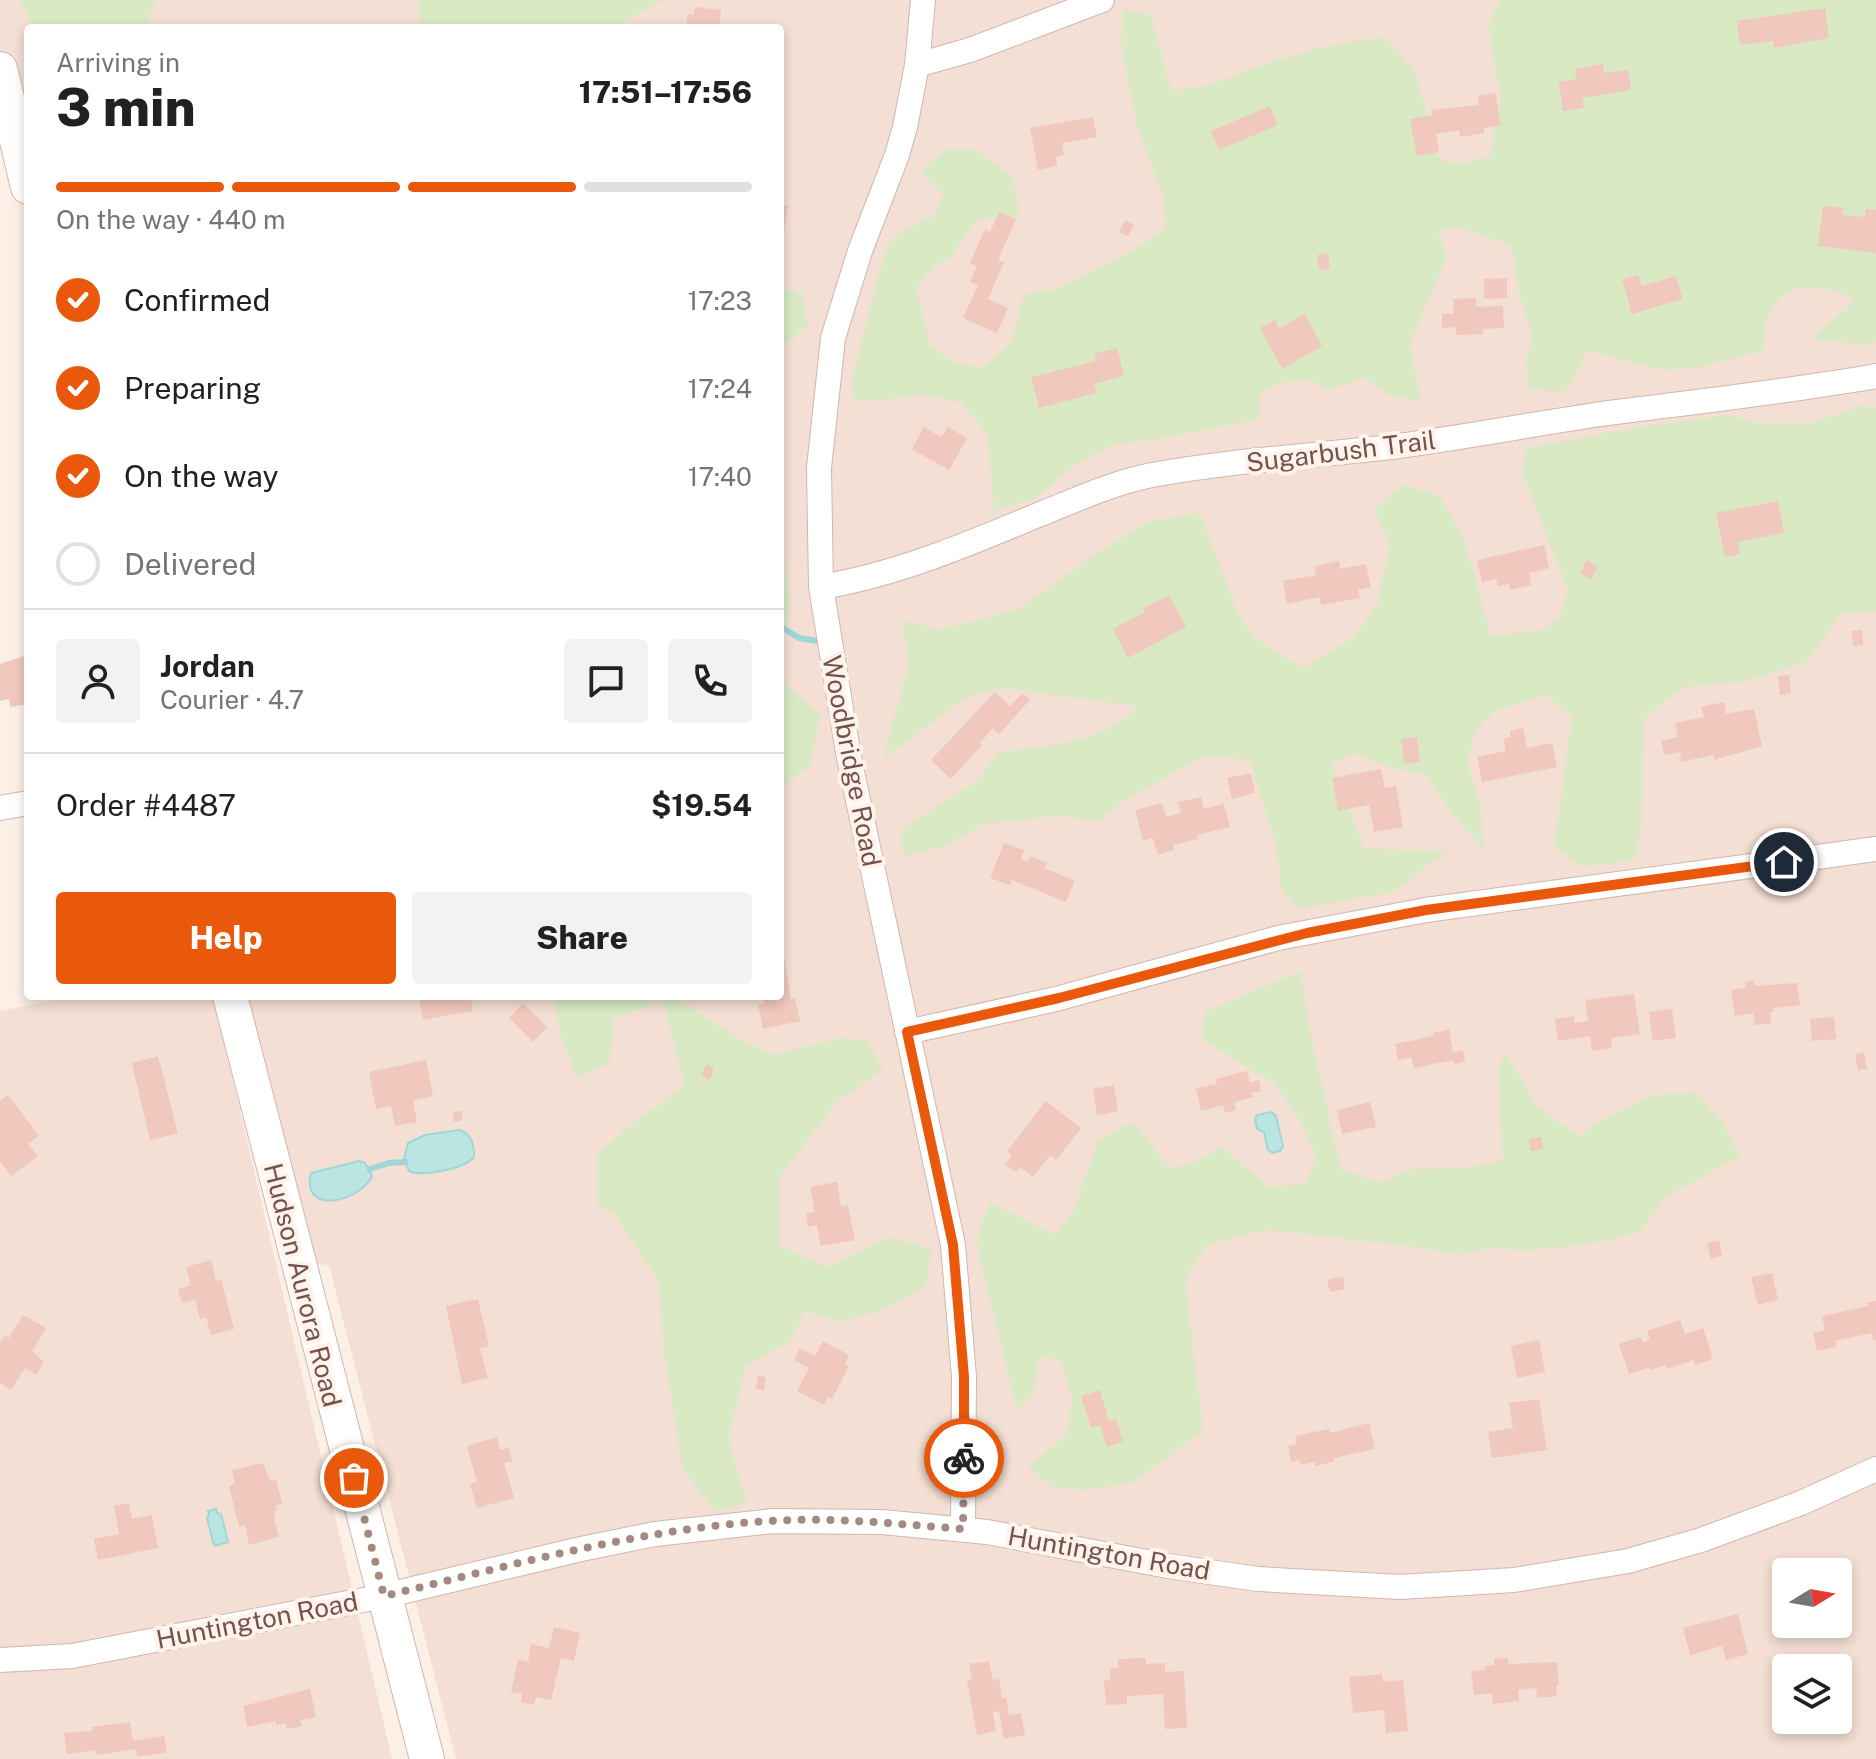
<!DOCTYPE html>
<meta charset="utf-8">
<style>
body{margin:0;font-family:"Public Sans",sans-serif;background:#f2f2f2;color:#202124;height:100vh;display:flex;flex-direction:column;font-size:30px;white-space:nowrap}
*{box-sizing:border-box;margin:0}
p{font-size:26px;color:#757577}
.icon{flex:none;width:44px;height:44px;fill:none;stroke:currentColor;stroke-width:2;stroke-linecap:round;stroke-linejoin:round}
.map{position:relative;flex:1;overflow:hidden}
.details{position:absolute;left:24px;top:24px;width:760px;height:976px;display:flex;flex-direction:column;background:#fff;border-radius:8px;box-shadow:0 4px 12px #0003}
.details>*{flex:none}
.needle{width:52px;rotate:79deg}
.tools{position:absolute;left:1772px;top:1558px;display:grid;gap:16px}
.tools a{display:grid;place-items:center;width:80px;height:80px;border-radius:8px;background:#fff;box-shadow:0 4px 12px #0003;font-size:40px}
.pin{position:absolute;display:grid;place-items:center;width:68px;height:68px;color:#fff;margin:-34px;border:4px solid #fff;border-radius:50%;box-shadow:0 2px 8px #0007}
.courier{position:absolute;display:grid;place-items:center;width:80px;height:80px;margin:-40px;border:6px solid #ea580c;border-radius:50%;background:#fff;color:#222;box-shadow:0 2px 10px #0007}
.head em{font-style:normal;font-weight:800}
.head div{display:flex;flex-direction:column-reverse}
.head{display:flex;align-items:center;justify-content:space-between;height:136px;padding:0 32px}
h1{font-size:52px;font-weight:800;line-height:60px}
.bar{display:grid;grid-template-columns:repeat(4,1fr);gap:12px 8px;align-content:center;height:96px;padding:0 32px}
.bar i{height:10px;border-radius:6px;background:#e0e0e0}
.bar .on{background:#ea580c}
.bar p{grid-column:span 4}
.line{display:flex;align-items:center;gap:20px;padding:0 32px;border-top:2px solid #e0e0e0}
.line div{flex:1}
.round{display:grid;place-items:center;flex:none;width:84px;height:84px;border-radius:8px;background:#f2f2f2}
ol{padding:0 32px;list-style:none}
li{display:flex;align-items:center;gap:24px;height:88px}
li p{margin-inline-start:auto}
li .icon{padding:8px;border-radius:50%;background:#ea580c;color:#fff;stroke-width:4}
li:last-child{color:#757577}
li i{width:44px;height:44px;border:4px solid #e0e0e0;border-radius:50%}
.button{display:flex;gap:16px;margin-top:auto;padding:16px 32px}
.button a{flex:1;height:92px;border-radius:8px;background:#ea580c;color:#fff;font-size:32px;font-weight:800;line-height:92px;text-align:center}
.button a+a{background:#f2f2f2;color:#202124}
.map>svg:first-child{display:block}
.residential{fill:#f3dfd3;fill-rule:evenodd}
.green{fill:#d9e9c3}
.water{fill:#bae5e3;stroke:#a0d6d5;stroke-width:2}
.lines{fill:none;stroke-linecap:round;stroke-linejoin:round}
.stream{stroke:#a0d6d5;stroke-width:6}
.building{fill:#f0c8bd}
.street-casing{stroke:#cfb7ae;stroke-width:26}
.secondary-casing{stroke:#d2b6ab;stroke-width:36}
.street{stroke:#fff;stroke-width:24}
.secondary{stroke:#fff;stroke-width:34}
.done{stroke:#a48981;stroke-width:8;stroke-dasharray:0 14.4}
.route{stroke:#ea580c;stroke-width:10}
.labels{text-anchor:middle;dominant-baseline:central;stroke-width:8;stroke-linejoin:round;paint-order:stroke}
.street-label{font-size:26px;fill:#74524b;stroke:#fff3eb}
</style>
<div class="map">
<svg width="1876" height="1759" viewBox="0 0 1876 1759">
<rect width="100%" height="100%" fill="#fcefe5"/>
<path class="residential" d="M0,0h1876v1759h-1420l-127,-494 -20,-2 -79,-267h550v-968h-752v159l-28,-118zM1786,1572h52v52h-52zM1786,1668h52v52h-52z
M72,996h141l179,763h-392v-748z"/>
<path class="green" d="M20,0h135l-9,28h-112z
M416,0h248l-53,28h-192v-24z
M1500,0h376v342l-12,3 -51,-7 42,-38 -21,-10 -40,-3c-29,22 -28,29 -31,64l-69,17 -33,2 -74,-20 -6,16 -18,27 -33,-5 -4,-26 6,-27 -13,-43 -7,-46 -56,-20 -18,6 9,24 -37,89 10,55 -30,-4 -24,-18 -38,12c-22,-17 -44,-9 -68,2v27l-107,21 -41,5 -39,21 -39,33 -40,12 -6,-75 -26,-33 -35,-8 -72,7 -4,-18 30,-118 11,-29 41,-21 11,-21 -24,-23 26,-22 29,-1 38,28 7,41 -41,1 -8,8 -20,30 -17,9 -18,21 14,58 26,19 27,3 27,-23 14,-49 15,-5 11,2 84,-42 32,-22 -3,-31 -26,-70 -16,-83 2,-35 28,6 20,75c29,1 51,-10 77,-20 42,-14 95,-31 138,-32l29,33 25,89 23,4 27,-8 11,-58 -13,-72z
M780,288l22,6 6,33 -28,18z
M1862,405l14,4v202l-34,2 -35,49 -66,20 -58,5 -39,31 -3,110 -5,31 -53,8 -29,-21 18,-129 -25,-22 -53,16 -21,23 -5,30 12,40 4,46 -32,-37 -26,-38 -30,-6 -42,-15 -22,9 32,86 84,2 -55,41 -95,17 -17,-22 -5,-43 -27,-85 -47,-2 -82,46 -21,18 -39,-5 -77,8 -37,22 -41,10 -5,-26 75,-48 24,-30c47,-6 105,-8 138,-46l-136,-18 -34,9 -84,62 25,-92 -5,-47 37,10 78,-21 76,-54 53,-33 53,-9 38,100 18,26 47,29 50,-30 24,-33 13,-60 -16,-36 29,-24 37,11 25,45 26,95 51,-6 17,-12 9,-27 -46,-119 4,-24 119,-22 86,-11 25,8h56z
M780,530l10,76 -10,42z
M780,679l40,36 -10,51 -30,22z
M1301,971l11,70 29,128 40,14 24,-13 61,-2 37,-8 -5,-85 7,-23 21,34 6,15 27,22 22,13 12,-12 57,-28 46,-4 28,32 16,33 -75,40 -25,35 -50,12 -69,7 -25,-4 -38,8 -40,-8 -151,-17 -59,14 -23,35 18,152 -71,52 -49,7 -33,-4 -22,-19 40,-34 4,-35 -12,-38 -20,-4 -8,39 -15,16 -41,-168 13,-41 66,33 17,-20 26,-74 34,-20 39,48 29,-9 22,-13 46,40 38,-3 10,-28 -17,-38 -24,-34 -73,-45 2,-27z
M554,996h129l1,8 60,37 31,14 64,-17 28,2 16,30 -45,31 -59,76 1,69 47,21 62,-30 43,12 -6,38 -42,22 -41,13 -38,-11 -15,30 -44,25 -18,73 19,64 -32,9 -33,-45 -17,-108 -7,-79 -43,-65 -18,-11v-49l28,-26 60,-43 -22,-85 -49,17 -5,46 -33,13 -15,-41z"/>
<path class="water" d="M1271,1112l5,4 7,30 -3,5 -7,2 -5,-3 -4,-18 -7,-3 -2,-9 2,-5z
M459,1130c13,4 15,15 15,27 -10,12 -52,20 -65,14l-5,-12 4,-16 17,-8z
M359,1161l6,2 7,13c-11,25 -71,41 -61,-3z
M216,1509l1,4 4,1 7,28 -14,4 -7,-28 2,-3 -1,-4z"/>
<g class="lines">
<path class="stream" d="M780,626l19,12 18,3
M370,1169l19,-6 16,-1"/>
</g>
<path class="building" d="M695,7l26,3 -2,18h-33l2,-14h6z
M1825,8l4,30 -55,10 -1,-7 -33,4 -3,-24z
M1603,64l1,9 24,-3 3,20 -49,8 2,10 -21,3 -4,-29 17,-3 -1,-10z
M1495,93l6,32 -17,3v5l-24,4 -1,-7 -23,4 3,18 -22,4 -7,-37 22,-4 -1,-5 48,-5 -1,-9z
M1270,106l8,19 -59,25 -8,-19z
M1093,117l4,20 -35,6 2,12 -8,2 1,9 -19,4 -8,-42z
M780,204l8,2 -6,36h-2z
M1823,206l20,2 -1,7 23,2 1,-8 10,1v43l-58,-7z
M999,212l17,7 -18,41 6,2 -16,37 20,9 -11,25 -34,-15 15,-33 -8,-3 7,-16 -7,-3 15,-34 5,3z
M1125,220l9,5 -6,11 -9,-4z
M1328,253l2,16 -11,1 -2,-15z
M1638,275l4,11 34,-10 7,23 -51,15 -10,-35z
M1507,278v20l-23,1v-20z
M1476,298v9l27,-1 1,22 -22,1 1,5 -27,1v-8l-14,1v-14h12l-1,-15z
M1305,314l17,32 -40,23 -22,-41 15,-8 4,8z
M1117,348l7,28 -30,8 3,9 -58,15 -8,-31 65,-16 -2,-7z
M924,427l17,10 7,-10 19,11 -18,32 -37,-21z
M1778,501l6,32 -46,9 2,12 -15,3 -9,-44z
M1544,545l5,23 -20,5 2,12 -21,5 -1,-6 -11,2 -2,-7 -14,3 -5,-22z
M1586,560l12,6 -7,13 -11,-6z
M1339,561l1,8 26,-5 5,23 -13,3 2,8 -39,7 -1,-8 -33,7 -4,-23 33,-6 -2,-9z
M1169,595l17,32 -58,31 -15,-29 32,-17 -2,-4z
M1862,630l1,15 -10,1 -1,-15z
M27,655l1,49 -18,3 -1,-8 -9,2v-37z
M1789,675l2,18 -11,2 -2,-19z
M995,692l15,14 13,-13 7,7 -31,34 -6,-6 -13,15 2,2 -31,34 -20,-19z
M1724,702l2,12 28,-5 8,37 -48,14 -1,-5 -32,7 -1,-10 -16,3 -3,-14 17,-4 -3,-14 29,-6 -3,-10z
M1523,728l4,20 25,-5 5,24 -75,15 -5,-25 29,-6 -3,-12 8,-2 -1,-6z
M1417,737l3,25 -16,2 -3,-25z
M1381,769l4,19 11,-2 7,41 -29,5 -5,-27 -31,6 -6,-33z
M1251,773l4,20 -23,6 -5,-21z
M1201,797l3,12 20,-5 6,23 -33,8 1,4 -25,6 1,5 -16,5 -5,-17 -10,3 -8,-31 27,-7 4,14 15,-4 -3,-11z
M1004,843l20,7 -3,9 7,3 2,-6 17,7 -3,5 31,13 -9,21 -54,-22 -2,5 -20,-7z
M784,959l7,40 4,-1 5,23 -37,8 -5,-24 6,-2 -1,-7h17v-36z
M1754,981l1,5 42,-3 3,22 -27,3 1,3 -4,1 1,11 -16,2 -2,-12 -18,3 -4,-26 15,-2 -1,-6z
M1634,994l6,40 -29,4 1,10 -20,3 -2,-15 -32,5 -3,-22 19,-3 1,7 13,-2 -3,-21z
M419,996h52l2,15 -50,9z
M523,1003l24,24 -14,15 -24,-24z
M1672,1009l4,29 -23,3 -4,-29z
M1834,1017l2,22 -24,2 -2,-22z
M1449,1029l4,23 10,-2 2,12 -10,2 -2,-4 -39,8 -3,-11 -13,3 -3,-16 39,-8 -1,-3z
M1864,1052l3,17 -9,1 -3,-16z
M158,1056l20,77 -28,7 -18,-77z
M426,1060l7,36 -20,4 4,22 -22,4 -4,-20 -15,3 -7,-37z
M706,1064l8,4 -4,12 -9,-4z
M1247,1071l3,12 9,-3 2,11 -10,2 2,4 -19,5 2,8 -11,3 -2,-8 -22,6 -5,-23 21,-4 -1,-5z
M1114,1085l4,26 -21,4 -4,-26z
M8,1095l31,41 -11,8 10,12 -27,20 -11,-15v-60z
M1046,1101l35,27 -25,32 -6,-5 -17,22 -13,-10 -4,5 -11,-8 7,-9 -5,-4z
M1370,1102l6,25 -34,7 -5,-24z
M461,1111l2,9 -9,2 -1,-10z
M1541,1137l2,12 -12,2 -2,-12z
M837,1182l4,25 7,-2 7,35 -34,6 -4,-21 -9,2 -2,-13 9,-2 -5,-25z
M1719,1240l3,16 -11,3 -4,-16z
M211,1260l5,21 5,-2 13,50 -23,6 -5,-18 -6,2 -5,-19 -13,3 -4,-14 13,-4 -5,-18z
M1772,1273l6,27 -20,5 -7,-28z
M1343,1277l2,12 -15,3 -3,-12z
M478,1299l11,47 -9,2 8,30 -26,6 -16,-78z
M1876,1301v39h-3l-1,-7 -37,8 1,6 -19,4 -4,-18 12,-3 -3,-14 46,-10 -1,-3z
M23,1315l23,13 -14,23 12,11 -8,13 -11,-7 -14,22 -11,-7v-40l5,-8 4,3z
M1680,1320l5,14 18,-6 10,31 -18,6 -2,-5 -26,9 -1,-4 -16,5v-3l-21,7 -10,-30 22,-7 2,5 7,-2 -3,-9z
M1539,1340l6,32 -28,6 -6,-32z
M823,1341l26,14 -4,9 4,2 -17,33 -4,-2 -4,8 -27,-14 12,-23 -15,-8 6,-12 15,8z
M758,1376l8,1 -2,13 -8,-1z
M1100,1390l9,31 7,-2 7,23 -16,5 -7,-22 -9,3 -10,-32z
M1539,1399l8,51 -55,8 -4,-26 25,-4 -4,-25z
M1369,1423l6,26 -41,9 1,3 -20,5v-4l-14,3 -1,-5 -9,2 -3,-16 9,-2 -2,-8 34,-7 1,4z
M497,1437l3,13 9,-2 3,13 -8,2 10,35 -37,10 -7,-24 7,-2 -10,-36z
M263,1463l7,18 6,-2 6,25 -6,1 1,5 -3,1 2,6h-3l6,20 -30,8 -4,-20 -6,2 -10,-41 6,-2 -3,-14z
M129,1503l3,16 20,-4 6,33 -60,12 -4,-21 25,-5 -5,-28z
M1738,1614l10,40 -22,6 -4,-14 -32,9 -7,-27z
M554,1627l26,6 -6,28 -13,-3 -10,42 -15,-3 -2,8 -13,-3 1,-8 -11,-2 7,-32 10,2 3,-18 18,4z
M1146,1658v6l19,-1v9l19,-1 3,57 -22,1 -2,-35 -36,2v8l-21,1 -2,-25h6v-12h8v-9z
M1508,1658v6l49,-2 2,23 -3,1 1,10 -20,2 -1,-10 -18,2 1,11 -26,3 -1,-11 -18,2 -3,-24 14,-1v-4l10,-1 -1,-6z
M989,1661l4,19 6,-1 3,19h4l3,17 12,-2 4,22 -21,4 -5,-28 -6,1 3,19 -19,4 -10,-55 5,-1 -3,-15z
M1382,1674l1,8 20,-2 5,51 -22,2 -2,-23 -31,3 -4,-36z
M310,1689l6,28 -16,3 2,6 -15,3 -2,-6 -9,2v-4l-29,6 -4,-21z
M130,1722l3,19 31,-5 3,16 -30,5 -1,-8 -40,6v-5l-29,4 -3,-21 28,-2v-4z"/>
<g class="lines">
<g class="street-casing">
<path id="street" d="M923,0l-6,65 -12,62 -8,28 -37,96 -27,87 -14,130 2,119 28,171 104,487 11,132 -1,152
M917,65l53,-15 132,-50
M821,587c74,-12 148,-43 217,-72 38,-15 74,-32 114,-40 81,-15 164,-19 246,-29 68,-9 135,-22 203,-32 92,-12 184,-22 275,-38
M0,808l28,-5
M907,1032l149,-33 222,-61 148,-28 450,-61
M0,1660l72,-4 312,-60 197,-47 74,-15 118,-13 109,1 105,10 181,34 90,13 142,8 114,-7 114,-19 73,-21 100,-37 75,-34"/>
</g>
<g class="secondary-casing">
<path id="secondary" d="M0,69l28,118
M230,996l197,763"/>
</g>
<use href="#street" class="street"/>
<use href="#secondary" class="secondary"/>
</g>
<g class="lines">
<path class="done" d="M354,1478l30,118c126,-30 254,-67 384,-75 65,-4 130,3 195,8l1,-71"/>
<path class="route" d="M964,1458v-81l-11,-132 -46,-213 152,-34 248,-65 119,-23 358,-48"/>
</g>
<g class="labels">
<g class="street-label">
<text transform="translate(1341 451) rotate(-7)">Sugarbush Trail</text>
<text transform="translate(852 761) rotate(79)">Woodbridge Road</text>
<text transform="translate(303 1285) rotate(76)">Hudson Aurora Road</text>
<text transform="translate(1109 1553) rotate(10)">Huntington Road</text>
<text transform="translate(257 1620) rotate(-11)">Huntington Road</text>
</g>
</g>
</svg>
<div class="tools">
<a><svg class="needle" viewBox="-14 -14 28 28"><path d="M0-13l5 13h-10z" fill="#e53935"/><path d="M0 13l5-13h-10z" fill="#757577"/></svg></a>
<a><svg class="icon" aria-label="layers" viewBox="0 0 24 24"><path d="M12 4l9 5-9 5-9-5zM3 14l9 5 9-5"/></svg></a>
</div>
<div class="pin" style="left:354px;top:1478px;background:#ea580c"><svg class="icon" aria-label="bag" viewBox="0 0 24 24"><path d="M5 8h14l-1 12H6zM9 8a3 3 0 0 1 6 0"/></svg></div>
<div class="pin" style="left:1784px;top:862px;background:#1f2937"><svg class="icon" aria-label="home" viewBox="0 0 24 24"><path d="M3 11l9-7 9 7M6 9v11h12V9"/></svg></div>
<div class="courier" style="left:964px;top:1458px"><svg class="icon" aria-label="bike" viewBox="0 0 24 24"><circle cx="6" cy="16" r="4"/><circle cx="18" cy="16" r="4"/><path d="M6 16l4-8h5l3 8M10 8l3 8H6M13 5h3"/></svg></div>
<section class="details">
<div class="head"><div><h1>3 min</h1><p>Arriving in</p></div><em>17:51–17:56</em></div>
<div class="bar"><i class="on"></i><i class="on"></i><i class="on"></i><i></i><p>On the way · 440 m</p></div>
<ol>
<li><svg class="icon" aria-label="check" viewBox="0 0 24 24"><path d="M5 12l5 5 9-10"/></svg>Confirmed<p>17:23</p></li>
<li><svg class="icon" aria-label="check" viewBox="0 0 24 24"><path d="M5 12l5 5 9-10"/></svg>Preparing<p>17:24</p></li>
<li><svg class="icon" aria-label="check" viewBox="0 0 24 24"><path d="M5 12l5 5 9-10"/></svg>On the way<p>17:40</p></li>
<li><i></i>Delivered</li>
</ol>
<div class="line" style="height:144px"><a class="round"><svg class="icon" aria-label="person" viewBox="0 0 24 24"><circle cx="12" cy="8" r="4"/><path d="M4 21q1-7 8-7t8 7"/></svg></a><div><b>Jordan</b><p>Courier · 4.7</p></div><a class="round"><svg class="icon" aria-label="chat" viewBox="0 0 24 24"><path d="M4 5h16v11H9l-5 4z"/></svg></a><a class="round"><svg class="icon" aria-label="phone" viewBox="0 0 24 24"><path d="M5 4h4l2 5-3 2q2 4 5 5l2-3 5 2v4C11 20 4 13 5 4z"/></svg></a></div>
<div class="line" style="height:104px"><div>Order #4487</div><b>$19.54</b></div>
<div class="button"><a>Help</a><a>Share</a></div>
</section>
</div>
